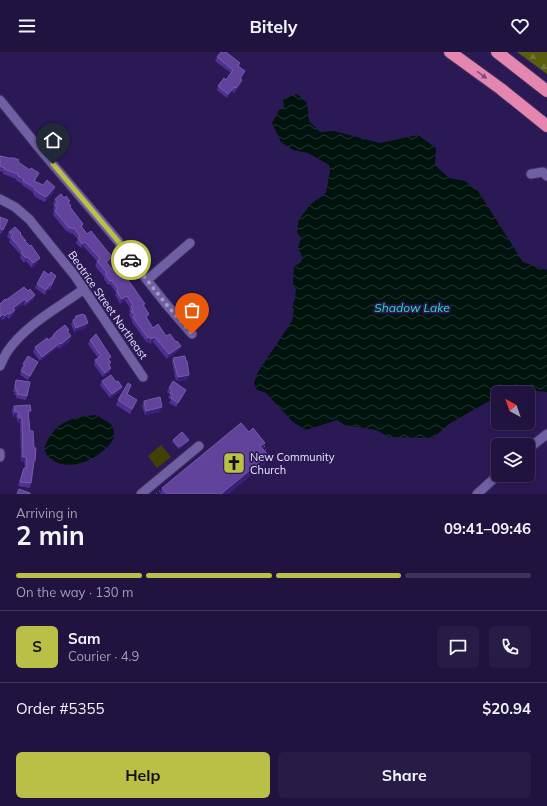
<!DOCTYPE html>
<meta charset="utf-8">
<style>
body{margin:0;font-family:Mulish,sans-serif;background:#281c47;color:#f1f3f6;height:100vh;display:flex;flex-direction:column;font-size:15px;white-space:nowrap}
*{box-sizing:border-box;margin:0}
p{font-size:13px;color:#a29eb1}
.icon{flex:none;width:22px;height:22px;fill:none;stroke:currentColor;stroke-width:2;stroke-linecap:round;stroke-linejoin:round}
.map{position:relative;height:442px;overflow:hidden}
.details{display:flex;flex-direction:column;background:#201340;flex:1}
.details>*{flex:none}
.needle{width:26px;rotate:320deg}
.controls{position:absolute;left:491px;top:334px;display:grid;gap:8px}
.controls a{display:grid;place-items:center;width:44px;height:44px;border-radius:6px;background:#201340;box-shadow:0 2px 6px #0003,0 0 0 1px #3d3259;font-size:20px}
.pin{position:absolute;display:grid;place-items:center;width:34px;height:34px;color:#fff;margin:-41px -17px;border-radius:50% 50% 50% 0;rotate:-45deg;box-shadow:0 0 4px #0007}
.pin .icon{rotate:45deg}
.courier{position:absolute;display:grid;place-items:center;width:40px;height:40px;margin:-20px;border:3px solid #bac045;border-radius:50%;background:#fff;color:#222;box-shadow:0 1px 5px #0007}
.overview em{font-style:normal;font-weight:700}
.overview div{display:flex;flex-direction:column-reverse}
.overview{display:flex;align-items:center;justify-content:space-between;height:68px;padding:0 16px}
h1{font-size:26px;font-weight:700;line-height:30px}
.bar{display:grid;grid-template-columns:repeat(4,1fr);gap:6px 4px;align-content:center;height:48px;padding:0 16px}
.bar i{height:5px;border-radius:3px;background:#3d3259}
.bar .selected{background:#bac045}
.bar p{grid-column:span 4}
.line{display:flex;align-items:center;gap:10px;padding:0 16px;border-top:1px solid #3d3259}
.line div{flex:1}
.round{display:grid;place-items:center;flex:none;width:42px;height:42px;border-radius:6px;background:#281c47}
.cta{display:flex;gap:8px;margin-top:auto;padding:8px 16px}
.cta a{flex:1;height:46px;border-radius:6px;background:#bac045;color:#111;font-size:16px;font-weight:700;line-height:46px;text-align:center}
.cta a+a{background:#281c47;color:#f1f3f6}
header{display:flex;justify-content:space-between;align-items:center;height:52px;padding:0 16px;background:#201340;font-size:18px;font-weight:700}
.map>svg:first-child{display:block}
.forest{fill:url(#forest-firs)}
.park{fill:#404202}
.water{fill:url(#water-waves)}
.lines{fill:none;stroke-linecap:round;stroke-linejoin:round}
.minor-casing{stroke:#402e60;stroke-width:11}
.highway-casing{stroke:#402e60;stroke-width:14}
.path{stroke:#9086af;stroke-width:1;stroke-dasharray:1 3;stroke-linecap:butt}
.minor{stroke:#6e60a3;stroke-width:9}
.highway{stroke:#e586b1;stroke-width:12}
.wall{fill:#503091}
.shaded-wall{fill:#3b1e75}
.building{fill:#61439c;stroke:#765cab}
.oneway{fill:#7f4a7f}
.done{stroke:#a59dc1;stroke-width:4;stroke-dasharray:0 7.2}
.route{stroke:#bac045;stroke-width:5}
.labels{text-anchor:middle;dominant-baseline:central;stroke-width:3.5;stroke-linejoin:round;paint-order:stroke}
.street-label{font-size:11px;fill:#e7e4fb;stroke:#2b1956}
.poi-label{font-size:11px;fill:#e7e4fb;stroke:#2b1956;text-anchor:start}
.water-label{font-size:12px;font-style:italic;fill:#23e0b5;stroke:#2b1956}
</style>
<header><svg class="icon" aria-label="menu" viewBox="0 0 24 24"><path d="M4 6h16M4 12h16M4 18h16"/></svg>Bitely<svg class="icon" aria-label="heart" viewBox="0 0 24 24"><path d="M12 20l-8-8c-3-5 5-10 8-4 3-6 11-1 8 4z"/></svg></header>
<div class="map">
<svg width="547" height="442" viewBox="0 0 547 442">
<defs>
<pattern id="forest-firs" width="22" height="20" patternUnits="userSpaceOnUse"><rect width="22" height="20" fill="#5a5d0f"/><path d="M5 1l3.5 6h-7zM16 11l3.5 6h-7z" fill="#727433"/></pattern>
<pattern id="water-waves" width="16" height="10" patternUnits="userSpaceOnUse"><rect width="16" height="10" fill="#00130d"/><path d="M0 5q4-4 8 0t8 0" fill="none" stroke="#253531"/></pattern>
</defs>
<rect width="100%" height="100%" fill="#2b1956"/>
<path class="forest" d="M517,0h30v22z"/>
<path class="park" d="M161,393l10,12 -14,11 -9,-12z"/>
<path class="water" d="M297,42l10,9 2,18 11,11 14,-1 46,12 38,-8 18,13 -1,17 14,13 16,3 13,10 45,71 24,8v122l-19,-2 -3,3h-27v11l-9,-3 -40,23 -16,14 -44,-1 -13,-7 -31,-5 -8,-5 -31,10 -13,-8 -27,-29 -9,-3 -3,-7 4,-11 34,-51 2,-11 -2,-4 3,-7 1,-10 -3,-5 1,-18 6,-3 3,-5 -5,-10 3,-10 -4,-6 2,-13 12,-15 15,-11 4,-23 -1,-5 -21,-12 -15,-3 -12,-8 -9,-19 7,-13 5,-2 -1,-9z
M96,363l15,9c1,3 3,6 3,9 1,6 -3,10 -7,14 -13,14 -38,25 -56,12 -4,-2 -5,-7 -7,-10 9,-26 26,-32 52,-34z"/>
<g class="lines">
<g class="minor-casing">
<path id="minor" d="M0,48l44,54 74,87 6,10 42,53 26,30
M531,122l12,-2 4,4
M0,147l15,8 14,12 46,57 68,101
M147,228l43,-37
M0,314c2,-4 4,-9 7,-14 18,-27 51,-44 77,-63
M528,397l19,-15
M0,401v4
M141,442l58,-48
M477,442l21,-19"/>
</g>
<g class="highway-casing">
<path id="highway" d="M450,0l51,37 46,37
M497,0l50,39"/>
</g>
<path class="path" d="M264,394l2,4 -1,1
M156,442l6,-5"/>
<use href="#minor" class="minor"/>
<use href="#highway" class="highway"/>
</g>
<path class="wall" d="M217,5l22,9 6,5 -2,5 -2,3v5l-7,9 -2,-2 -5,7 -10,-8 1,-4 8,-6 5,-7 -16,-12z
M0,104l18,6 12,8 9,3 -4,8 8,4 12,2 -1,5 -9,10 -8,-4 -4,-4v-2l-11,-7v-1l-6,-4v-1l-13,-5v-2l-3,-1z
M55,147l14,4 2,5 12,16 -1,4 29,33 -3,3 36,42 4,13h-1l6,9 28,18 -2,4 -12,9 -14,-17 -3,2 -1,-2 -2,1 -15,-21v-2l-3,-5 1,-2 -1,-2 1,-3 -5,-7 -5,3 -3,-6 -2,-3 1,-2 -6,-9 -2,1 -4,-6v-2l-9,-11 2,-5 -1,-1 -13,-14 -2,2 -5,-5 2,-4 -6,-6 -1,1 -3,-3 -1,1 -14,-17 1,-4 -1,-1 1,-4 -1,-2z
M0,165l6,7 -5,10 -1,-1z
M9,180l12,1v1l5,7v1l14,16 -2,4 -6,6 -6,-7 -2,2 -4,-5 1,-3 -12,-13 1,-3 -3,-2z
M49,223l7,1 -6,14 -2,-1 -3,6 -10,-7 2,-4z
M28,239l7,4 -2,5 -8,6 -1,-2 -10,6 -1,5 -4,4 -2,-2 -4,3 -1,-1 4,-19z
M84,263l2,13 -12,4 -3,-8 2,-4z
M69,278l-1,2 2,9 -11,8 -1,-2 -18,14 -7,-9 2,-5 13,-7 4,-3 1,-2z
M90,288l21,22 -1,4v6l-7,5 -9,-12 1,-5 3,-2 -10,-14z
M173,306l13,3 1,19 -11,1 -4,-19z
M38,310l-2,4 -8,14 -8,-5 2,-6h-1l2,-5z
M16,328l11,16 -1,4 -10,-2v-3h-2l1,-3h-2z
M102,329l14,1 6,5 -1,4 -11,7 -10,-13z
M169,336l15,6 -8,13 -7,-4 2,-4 -3,-1 2,-4 -3,-2z
M130,338l-3,4 10,6 -7,14 -14,-9 2,-5z
M144,349l16,11 -15,3 -3,-9z
M14,354l15,9h-1l6,51 -3,17 -1,5 -12,-2 4,-14 2,-4h1l-1,-6h-3l-1,-40 -2,1 -2,-7 -3,1 -1,-7z
M249,380l16,11 -2,6 2,15 -37,30h-68l2,-6z
M173,388h16l-1,2 -9,7 -7,-7z"/>
<path class="shaded-wall" d="M245,19l-2,5 -5,6 2,-4z
M242,28l-1,4 -7,9 2,-5z
M234,35l-2,4 -5,7 1,-4z
M55,135l-1,5 -9,10 1,-5z
M85,190l-2,4 -2,2 1,-4z
M28,205l-2,4 -2,2 2,-5z
M112,205l-1,4 -6,6 1,-5z
M40,206l-2,4 -6,6 1,-5z
M50,232l-2,5 -3,6 1,-5z
M35,243l-2,5 -8,6 2,-4z
M127,244l-2,5 -5,3 2,-5z
M25,247l-1,5 -10,6 -1,5 -4,4 4,-11z
M8,261l-1,4 -4,3 2,-4z
M3,262l-1,5 -2,1v-3z
M149,262l-1,5 -4,2 2,-4z
M88,271l-2,5 -12,4 2,-4z
M71,284l-1,5 -11,8 2,-5z
M150,285l-1,5 -2,1 1,-5z
M155,285l-2,5 -3,2 1,-5z
M60,291l-2,4 -18,14 2,-4z
M181,294l-2,4 -12,9 2,-5z
M111,316l-1,4 -7,5 2,-4z
M189,323l-2,5 -11,1 2,-4z
M122,335l-1,4 -11,7 2,-4z
M162,355l-2,5 -15,3 1,-4z
M28,359h3l-2,4 -3,1z
M15,360h3l-2,4 -3,1z
M19,366h3l-2,4 -2,1z
M189,388l-1,2 -9,7v-2z
M265,391l-3,8 -2,-5z
M268,403l-3,9 -37,30h-7z
M23,405h3l-2,5h-3z"/>
<path class="building" d="M221,0h5l14,11 -2,3 7,5 -5,7 2,2 -6,8 -2,-1 -6,7 -10,-8 6,-8 2,2 7,-10 -16,-13z
M0,104l9,2h5l5,2 -1,2 12,8 1,-2 8,5 -5,8 9,4 4,-5 8,7 -9,10 -7,-4 -5,-4 1,-1 -12,-7 1,-2 -6,-3v-2l-14,-5 1,-1 -5,-2z
M61,142l3,4 2,-2 4,5 -2,1 3,4 -1,1 13,17 -2,2 6,8 4,-3 21,26 -6,5 7,8 5,-4 13,18 14,20 -2,1 6,9 -3,3 7,11 5,-4 8,12 4,-2 6,8 1,-1 4,5 -12,8 -14,-17 -4,2 -1,-2 -2,1 -15,-21 2,-1 -4,-5 2,-1 -2,-3 2,-2 -6,-9 -5,3 -4,-5 -1,-4 1,-1 -7,-9 -1,1 -5,-7 2,-1 -10,-12 3,-2 -2,-3 -13,-14 -3,2 -4,-6 2,-2 -6,-8 -2,1 -2,-2 -1,1 -14,-17 2,-3 -2,-3 3,-2 -3,-4z
M0,165l8,3 -5,10 -3,-2z
M15,175l6,6 -1,1 6,7 -2,-1 6,6 1,-1 9,13 -7,5 -5,-6 -2,1 -5,-5 2,-1 -12,-15 2,-2 -4,-3z
M44,219l5,4 2,-3 5,4 -5,9 -1,-1 -4,6 -9,-6z
M24,235l4,4 2,-2 5,6 -8,7 -2,-3 -12,9 2,2 -5,4 -2,-1 -3,3 -2,-2 -3,3v-13l5,-5 1,1z
M83,262l1,1h1l3,8 -12,5 -3,-8 2,-1 1,-3z
M65,273l4,5 -2,1 4,5 -10,8 -1,-1 -18,14 -7,-10 12,-9 1,2 6,-4 -1,-1 4,-4z
M96,282l15,23 -3,2 3,3 -3,2 3,4 -6,5 -10,-13 6,-4 -11,-16z
M28,304l10,6 -8,14 -9,-5 4,-6 -2,-1z
M185,304l1,5h1l2,14 -11,2 -5,-19z
M111,323l5,7 2,-1 4,6 -10,7 -10,-13z
M16,328l14,2 -3,14 -10,-2 1,-3h-2v-3l-1,-1z
M173,329l13,9 -8,13 -7,-5 2,-3 -3,-2 2,-3 -3,-2z
M128,331l3,2 -4,9 10,6 -5,9 -14,-9z
M160,345l2,10 -16,4 -2,-10z
M30,353l1,6h-3l2,20h3l1,17h2l-1,13h-1l-3,22 -11,-1 4,-14h3l-1,-11h-3l-1,-39h-3l-1,-6h-3l-1,-6z
M241,371l8,9 4,-4 12,15 -5,3 8,9 -47,39h-54l-5,-6z
M182,380l7,8 -10,7 -6,-7z
M19,437l11,4v1h-13z"/>
<defs><path id="oneway-solid" d="M-6-.8H1V-3.2L6.5 0L1 3.2V.8H-6Z"/></defs>
<use class="oneway" href="#oneway-solid" transform="translate(482 23) rotate(36)"/>
<g class="lines">
<path class="done" d="M131,208l35,44 26,30"/>
<path class="route" d="M53,112l65,77 13,19"/>
</g>
<defs>
<g id="church-square" transform="scale(1.15)"><rect x="-9" y="-9" width="18" height="18" rx="4" fill="#bac045" stroke="#2b1956"/><path d="M-1.2-6h2.4v3.5h3.3v2.4h-3.3V6h-2.4V-.1h-3.3v-2.4h3.3Z" fill="#111"/></g>
</defs>
<g fill-rule="evenodd">
<use href="#church-square" x="234" y="411"/>
</g>
<g class="labels">
<g class="street-label">
<text transform="translate(108 253) rotate(55)">Beatrice Street Northeast</text>
</g>
<g class="poi-label">
<text x="250" y="405">New Community<tspan x="250" dy="13">Church</tspan></text>
</g>
<g class="water-label">
<text x="412" y="255">Shadow Lake</text>
</g>
</g>
</svg>
<div class="controls">
<a><svg class="needle" viewBox="-14 -14 28 28"><path d="M0-13l5 13h-10z" fill="#e53935"/><path d="M0 13l5-13h-10z" fill="#a29eb1"/></svg></a>
<a><svg class="icon" aria-label="layers" viewBox="0 0 24 24"><path d="M12 4l9 5-9 5-9-5zM3 14l9 5 9-5"/></svg></a>
</div>
<div class="pin" style="left:192px;top:282px;background:#ea580c"><svg class="icon" aria-label="bag" viewBox="0 0 24 24"><path d="M5 8h14l-1 12H6zM9 8a3 3 0 0 1 6 0"/></svg></div>
<div class="pin" style="left:53px;top:112px;background:#1f2937"><svg class="icon" aria-label="home" viewBox="0 0 24 24"><path d="M3 11l9-7 9 7M6 9v11h12V9"/></svg></div>
<div class="courier" style="left:131px;top:208px"><svg class="icon" aria-label="car" viewBox="0 0 24 24"><path d="M5 17H2v-5l4-1 3-4h7l3 4 3 1v5h-3M9 17h6M6 11h13"/><circle cx="7" cy="17" r="2"/><circle cx="17" cy="17" r="2"/></svg></div>
</div>
<section class="details">
<div class="overview"><div><h1>2 min</h1><p>Arriving in</p></div><em>09:41–09:46</em></div>
<div class="bar"><i class="selected"></i><i class="selected"></i><i class="selected"></i><i></i><p>On the way · 130 m</p></div>
<div class="line" style="height:72px"><b class="round" style="background:#bac045;color:#111">S</b><div><b>Sam</b><p>Courier · 4.9</p></div><a class="round"><svg class="icon" aria-label="chat" viewBox="0 0 24 24"><path d="M4 5h16v11H9l-5 4z"/></svg></a><a class="round"><svg class="icon" aria-label="phone" viewBox="0 0 24 24"><path d="M5 4h4l2 5-3 2q2 4 5 5l2-3 5 2v4C11 20 4 13 5 4z"/></svg></a></div>
<div class="line" style="height:52px"><div>Order #5355</div><b>$20.94</b></div>
<div class="cta"><a>Help</a><a>Share</a></div>
</section>
